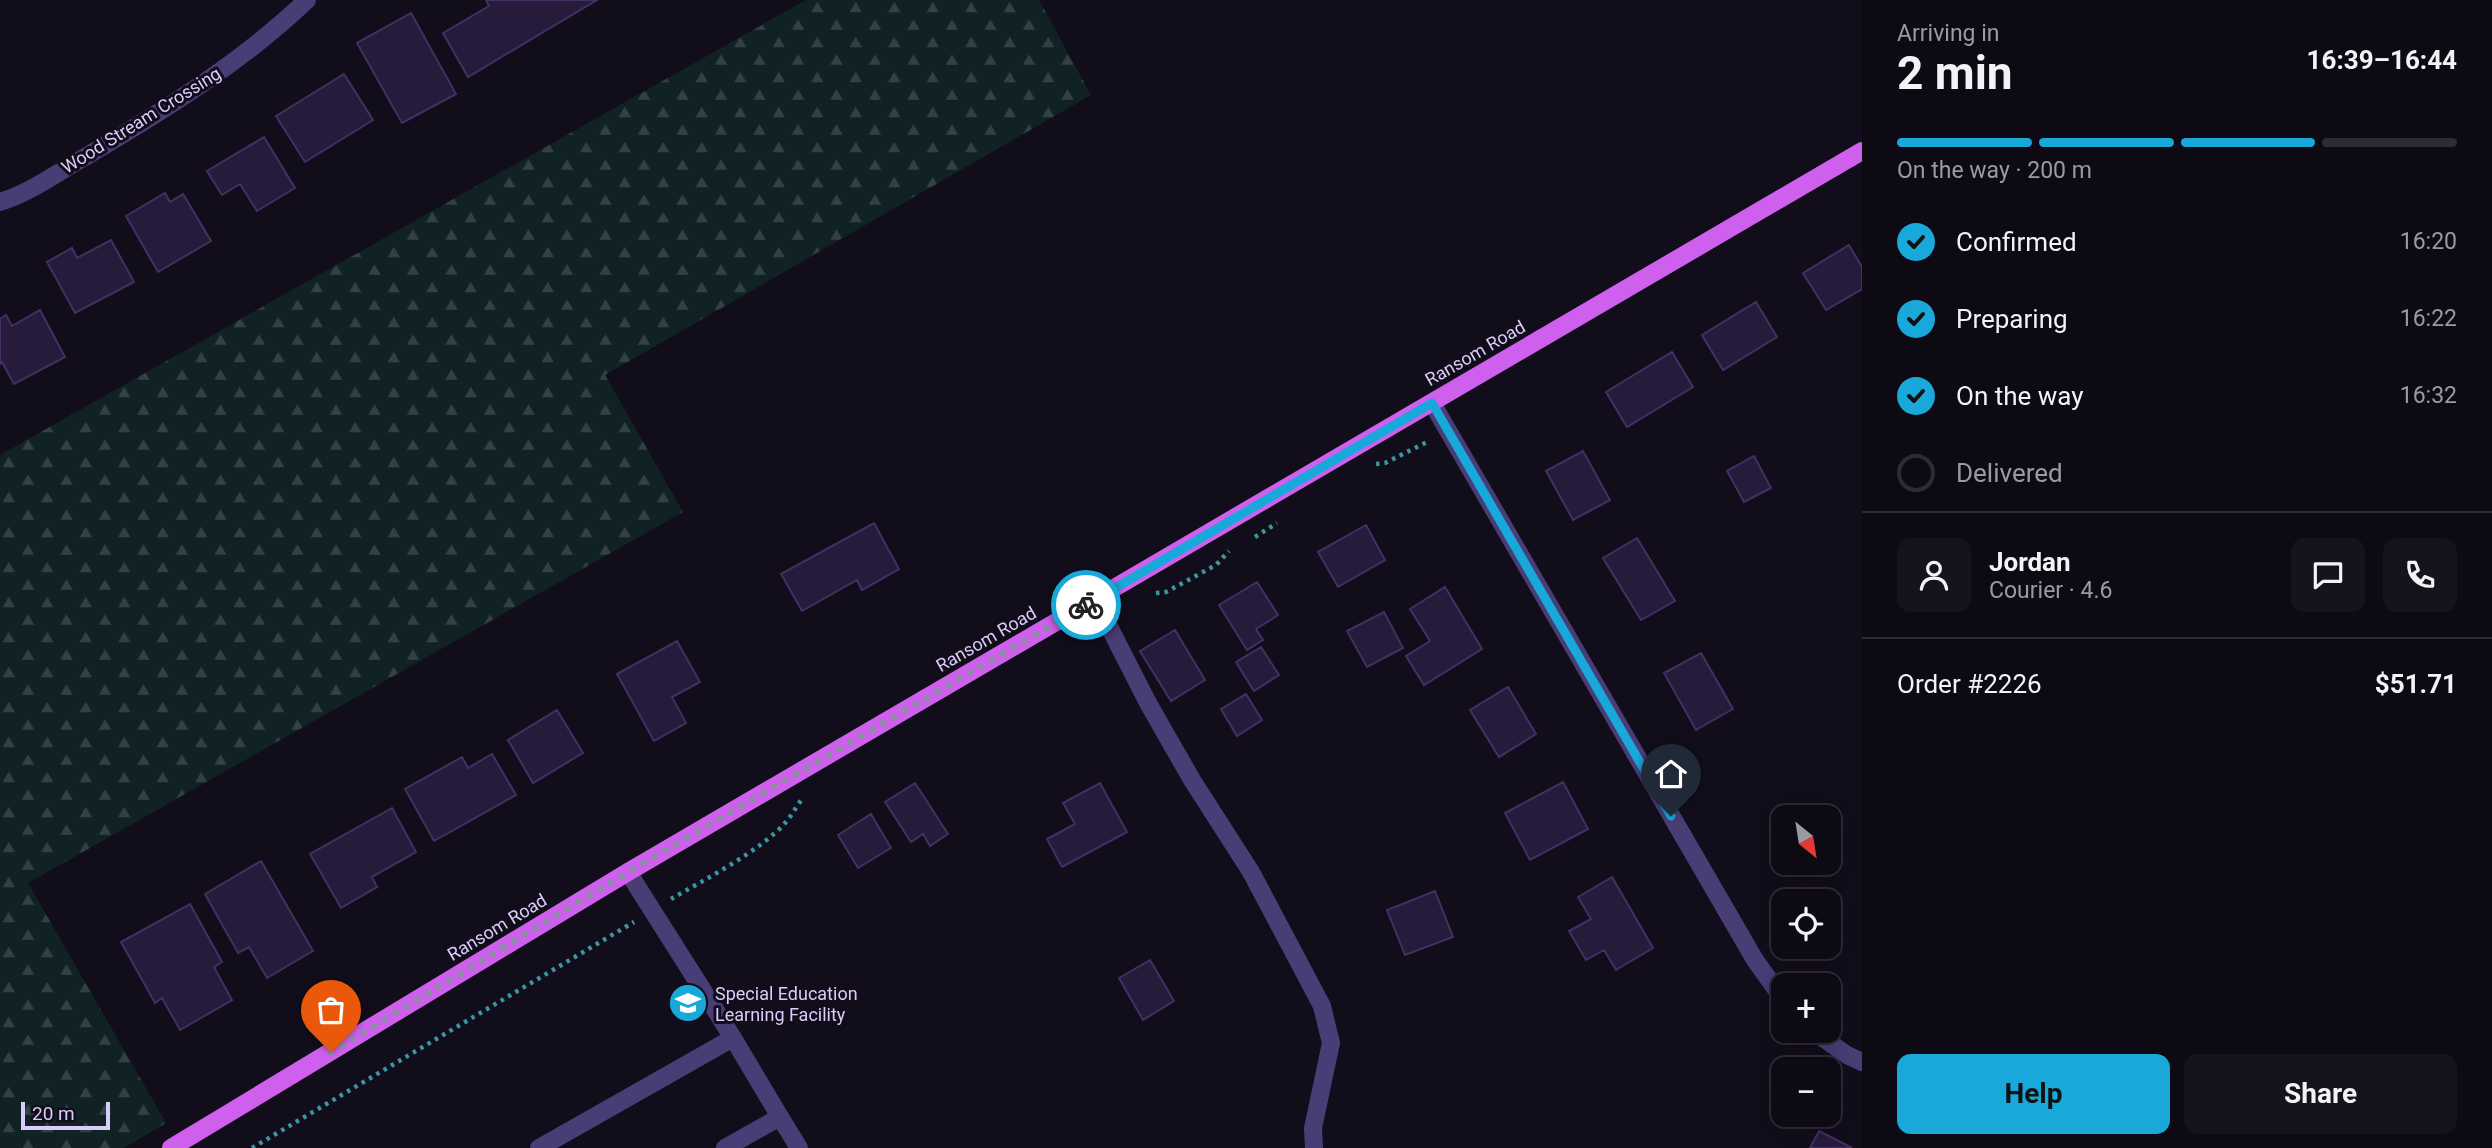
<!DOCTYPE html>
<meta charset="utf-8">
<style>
body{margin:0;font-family:Roboto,sans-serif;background:#17131d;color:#f1f3f6;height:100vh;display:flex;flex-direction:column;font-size:26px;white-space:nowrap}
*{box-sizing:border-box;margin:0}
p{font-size:23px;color:#9b9aa0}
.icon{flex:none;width:38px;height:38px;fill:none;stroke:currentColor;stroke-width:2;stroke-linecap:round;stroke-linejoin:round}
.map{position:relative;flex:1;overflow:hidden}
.drawer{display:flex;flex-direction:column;background:#0e0a14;width:630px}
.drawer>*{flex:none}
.needle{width:46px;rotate:150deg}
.tools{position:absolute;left:1771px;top:805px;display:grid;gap:14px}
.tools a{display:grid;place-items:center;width:70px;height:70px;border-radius:14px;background:#0e0a14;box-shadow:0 4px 18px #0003,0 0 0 2px #2e2b34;font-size:35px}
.scale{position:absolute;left:21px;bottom:18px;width:89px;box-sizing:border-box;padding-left:7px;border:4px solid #d9cdf9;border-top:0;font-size:19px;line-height:24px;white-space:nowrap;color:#d9cdf9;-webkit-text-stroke:5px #120d1b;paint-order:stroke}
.pin{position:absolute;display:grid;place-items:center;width:60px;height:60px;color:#fff;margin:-72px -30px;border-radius:50% 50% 50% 0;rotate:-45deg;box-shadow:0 0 7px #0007}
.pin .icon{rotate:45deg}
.courier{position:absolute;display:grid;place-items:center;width:70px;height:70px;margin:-35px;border:5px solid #18a8da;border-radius:50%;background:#fff;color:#222;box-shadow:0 2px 9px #0007}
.head em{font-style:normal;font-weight:700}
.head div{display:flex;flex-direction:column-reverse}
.head{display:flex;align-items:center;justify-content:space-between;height:119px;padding:0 35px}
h1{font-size:46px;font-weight:700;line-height:52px}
.bar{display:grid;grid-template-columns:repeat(4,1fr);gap:10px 7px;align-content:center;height:84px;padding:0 35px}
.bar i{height:9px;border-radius:5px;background:#2e2b34}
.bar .current{background:#18a8da}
.bar p{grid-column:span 4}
.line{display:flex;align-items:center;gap:18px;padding:0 35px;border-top:2px solid #2e2b34}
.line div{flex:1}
.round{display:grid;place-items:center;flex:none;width:74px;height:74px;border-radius:14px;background:#17131d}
ol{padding:0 35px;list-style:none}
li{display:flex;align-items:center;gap:21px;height:77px}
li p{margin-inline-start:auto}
li .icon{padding:7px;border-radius:50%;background:#18a8da;color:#111;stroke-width:4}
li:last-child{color:#9b9aa0}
li i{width:38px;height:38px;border:4px solid #2e2b34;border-radius:50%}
.primary-button{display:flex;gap:14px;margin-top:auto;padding:14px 35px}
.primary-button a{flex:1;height:80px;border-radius:14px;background:#18a8da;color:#111;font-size:28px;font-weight:700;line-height:80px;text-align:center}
.primary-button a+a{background:#17131d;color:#f1f3f6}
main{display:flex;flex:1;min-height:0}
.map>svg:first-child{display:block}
.forest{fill:url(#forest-firs)}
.building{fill:#261b3a;stroke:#423063;stroke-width:2}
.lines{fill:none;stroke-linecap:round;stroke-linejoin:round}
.path{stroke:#3997a1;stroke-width:4.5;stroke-dasharray:3.5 5;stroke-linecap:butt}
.minor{stroke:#483d75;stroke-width:18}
.major{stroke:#cf60ed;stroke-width:18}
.done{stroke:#938aab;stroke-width:7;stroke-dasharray:0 12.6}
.route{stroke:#18a8da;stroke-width:9}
.labels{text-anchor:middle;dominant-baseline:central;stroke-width:6;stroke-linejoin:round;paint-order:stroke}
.street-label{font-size:18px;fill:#d9cdf9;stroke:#120d1b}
.poi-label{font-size:18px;fill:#d9cdf9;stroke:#120d1b;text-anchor:start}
</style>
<main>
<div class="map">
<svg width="1862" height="1148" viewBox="0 0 1862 1148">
<defs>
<pattern id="forest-firs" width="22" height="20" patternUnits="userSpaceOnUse" patternTransform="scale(1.75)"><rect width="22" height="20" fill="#112224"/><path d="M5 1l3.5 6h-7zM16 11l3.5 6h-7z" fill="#334145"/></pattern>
</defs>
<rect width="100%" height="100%" fill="#120d1b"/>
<path class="forest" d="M806,0h233l52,95 -486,280 78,137 -655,371 138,240 -42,25h-124v-693z"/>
<path class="building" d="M486,0h111l-129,77 -25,-44 46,-27z
M411,13l45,81 -54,29 -45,-80z
M344,74l29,46 -68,42 -29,-46z
M264,137l31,51 -38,23 -17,-27 -18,11 -15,-24z
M165,193l5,9 13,-8 28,47 -53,31 -32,-56z
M111,240l23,42 -59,31 -28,-51 25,-14 5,10z
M1849,245l13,22v22l-36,21 -23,-37z
M1756,302l21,35 -54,33 -21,-35z
M40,310l25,47 -51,27 -12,-22 -2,2v-45l6,-4 6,11z
M1672,352l21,35 -66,40 -21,-35z
M1583,451l27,49 -37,20 -27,-49z
M1754,456l17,32 -27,14 -17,-31z
M874,523l25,46 -37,21 -5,-10 -55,31 -21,-37z
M1366,525l19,35 -47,27 -20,-35z
M1637,538l38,63 -34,19 -38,-62z
M1257,582l21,33 -22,14 7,11 -16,10 -28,-45z
M1445,587l37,62 -58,36 -18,-29 24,-15 -20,-32z
M1384,612l19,36 -36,19 -20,-36z
M1175,630l30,50 -34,21 -31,-50z
M677,641l23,41 -28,15 14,26 -32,18 -37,-67z
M1261,647l18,28 -25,16 -18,-29z
M1701,653l32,56 -37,21 -32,-57z
M1508,687l28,47 -37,23 -29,-47z
M1246,694l16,26 -25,16 -16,-27z
M557,710l26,43 -50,30 -25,-43z
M492,754l24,41 -82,46 -29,-52 57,-32 6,11z
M1563,782l25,47 -58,31 -25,-47z
M915,783l33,51 -18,12 -7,-12 -12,8 -26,-40z
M1100,783l27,49 -65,35 -15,-28 28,-15 -12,-21z
M392,808l24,44 -44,25 5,10 -36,21 -31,-54z
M871,814l20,34 -33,20 -20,-33z
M261,861l52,90 -46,27 -18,-31 -11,6 -33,-59z
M1612,877l41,71 -37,22 -12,-20 -18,10 -17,-29 22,-12 -13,-22z
M1435,891l18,46 -48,18 -18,-45z
M190,904l32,58 -8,5 18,33 -52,30 -18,-32 -7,5 -34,-61z
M1150,960l24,41 -31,19 -24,-42z
M1819,1131l33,17h-42z"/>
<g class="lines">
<path class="path" d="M1376,464l9,-1 44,-22
M1255,537l22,-14
M1156,593l10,-1 50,-27 13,-14
M671,899c33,-19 91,-49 115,-77 6,-7 10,-15 16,-23
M252,1148l382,-226"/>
<path class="minor" d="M0,202c30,-9 58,-30 85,-45 78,-46 156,-94 222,-157
M1432,403l323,557 28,39
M1095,599l53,104 44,77 59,92 71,134 9,37 -18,85 1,20
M628,872l105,166 47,79 -55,31
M1813,1031l34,24 15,7
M780,1117l19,31
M539,1148l194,-110"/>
<path class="major" d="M171,1148l457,-276 1234,-721"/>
</g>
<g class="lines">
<path class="done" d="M331,1052l297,-180 458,-267"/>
<path class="route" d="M1086,605l346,-202 239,413"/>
</g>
<defs>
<g id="school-disc" transform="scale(2.0125)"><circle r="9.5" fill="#18a8da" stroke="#120d1b"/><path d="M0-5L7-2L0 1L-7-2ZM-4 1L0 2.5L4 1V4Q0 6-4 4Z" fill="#fff"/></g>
</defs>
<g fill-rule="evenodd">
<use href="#school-disc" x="688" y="1003"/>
</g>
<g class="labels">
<g class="street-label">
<text transform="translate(141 120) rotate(-32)">Wood Stream Crossing</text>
<text transform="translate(1475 353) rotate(-30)">Ransom Road</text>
<text transform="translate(986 639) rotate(-30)">Ransom Road</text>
<text transform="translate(497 927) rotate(-31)">Ransom Road</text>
</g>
<g class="poi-label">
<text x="715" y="993">Special Education<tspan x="715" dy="21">Learning Facility</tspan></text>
</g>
</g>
</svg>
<div class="tools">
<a><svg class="needle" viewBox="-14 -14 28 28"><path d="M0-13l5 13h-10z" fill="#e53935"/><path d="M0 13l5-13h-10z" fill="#9b9aa0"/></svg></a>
<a><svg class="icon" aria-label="locate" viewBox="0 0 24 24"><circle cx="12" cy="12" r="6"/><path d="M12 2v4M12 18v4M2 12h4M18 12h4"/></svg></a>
<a>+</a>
<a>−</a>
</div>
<div class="scale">20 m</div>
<div class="pin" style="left:331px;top:1052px;background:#ea580c"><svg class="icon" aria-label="bag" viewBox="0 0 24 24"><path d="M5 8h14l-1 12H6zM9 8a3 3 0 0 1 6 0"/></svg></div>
<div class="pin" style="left:1671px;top:816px;background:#1f2937"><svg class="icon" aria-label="home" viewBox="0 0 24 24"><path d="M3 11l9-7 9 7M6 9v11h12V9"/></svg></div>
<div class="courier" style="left:1086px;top:605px"><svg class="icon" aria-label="bike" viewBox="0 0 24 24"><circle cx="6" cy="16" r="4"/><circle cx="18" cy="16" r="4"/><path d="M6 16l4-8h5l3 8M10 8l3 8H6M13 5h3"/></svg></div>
</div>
<section class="drawer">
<div class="head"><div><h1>2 min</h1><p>Arriving in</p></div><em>16:39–16:44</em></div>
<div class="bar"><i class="current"></i><i class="current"></i><i class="current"></i><i></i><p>On the way · 200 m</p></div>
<ol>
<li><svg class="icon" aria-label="check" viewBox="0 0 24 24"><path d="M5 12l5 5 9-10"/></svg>Confirmed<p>16:20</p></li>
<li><svg class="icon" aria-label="check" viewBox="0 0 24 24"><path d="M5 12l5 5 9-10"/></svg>Preparing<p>16:22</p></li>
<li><svg class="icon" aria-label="check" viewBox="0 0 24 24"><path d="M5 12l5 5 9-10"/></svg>On the way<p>16:32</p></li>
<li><i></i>Delivered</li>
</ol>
<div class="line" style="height:126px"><a class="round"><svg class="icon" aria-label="person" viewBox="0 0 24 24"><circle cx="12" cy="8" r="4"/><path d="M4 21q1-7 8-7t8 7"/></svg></a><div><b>Jordan</b><p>Courier · 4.6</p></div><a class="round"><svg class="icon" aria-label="chat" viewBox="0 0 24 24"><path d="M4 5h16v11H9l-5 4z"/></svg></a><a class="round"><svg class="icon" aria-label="phone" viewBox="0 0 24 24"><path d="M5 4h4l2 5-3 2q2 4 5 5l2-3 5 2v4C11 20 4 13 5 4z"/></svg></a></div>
<div class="line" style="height:91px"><div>Order #2226</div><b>$51.71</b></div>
<div class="primary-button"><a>Help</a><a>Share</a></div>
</section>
</main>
